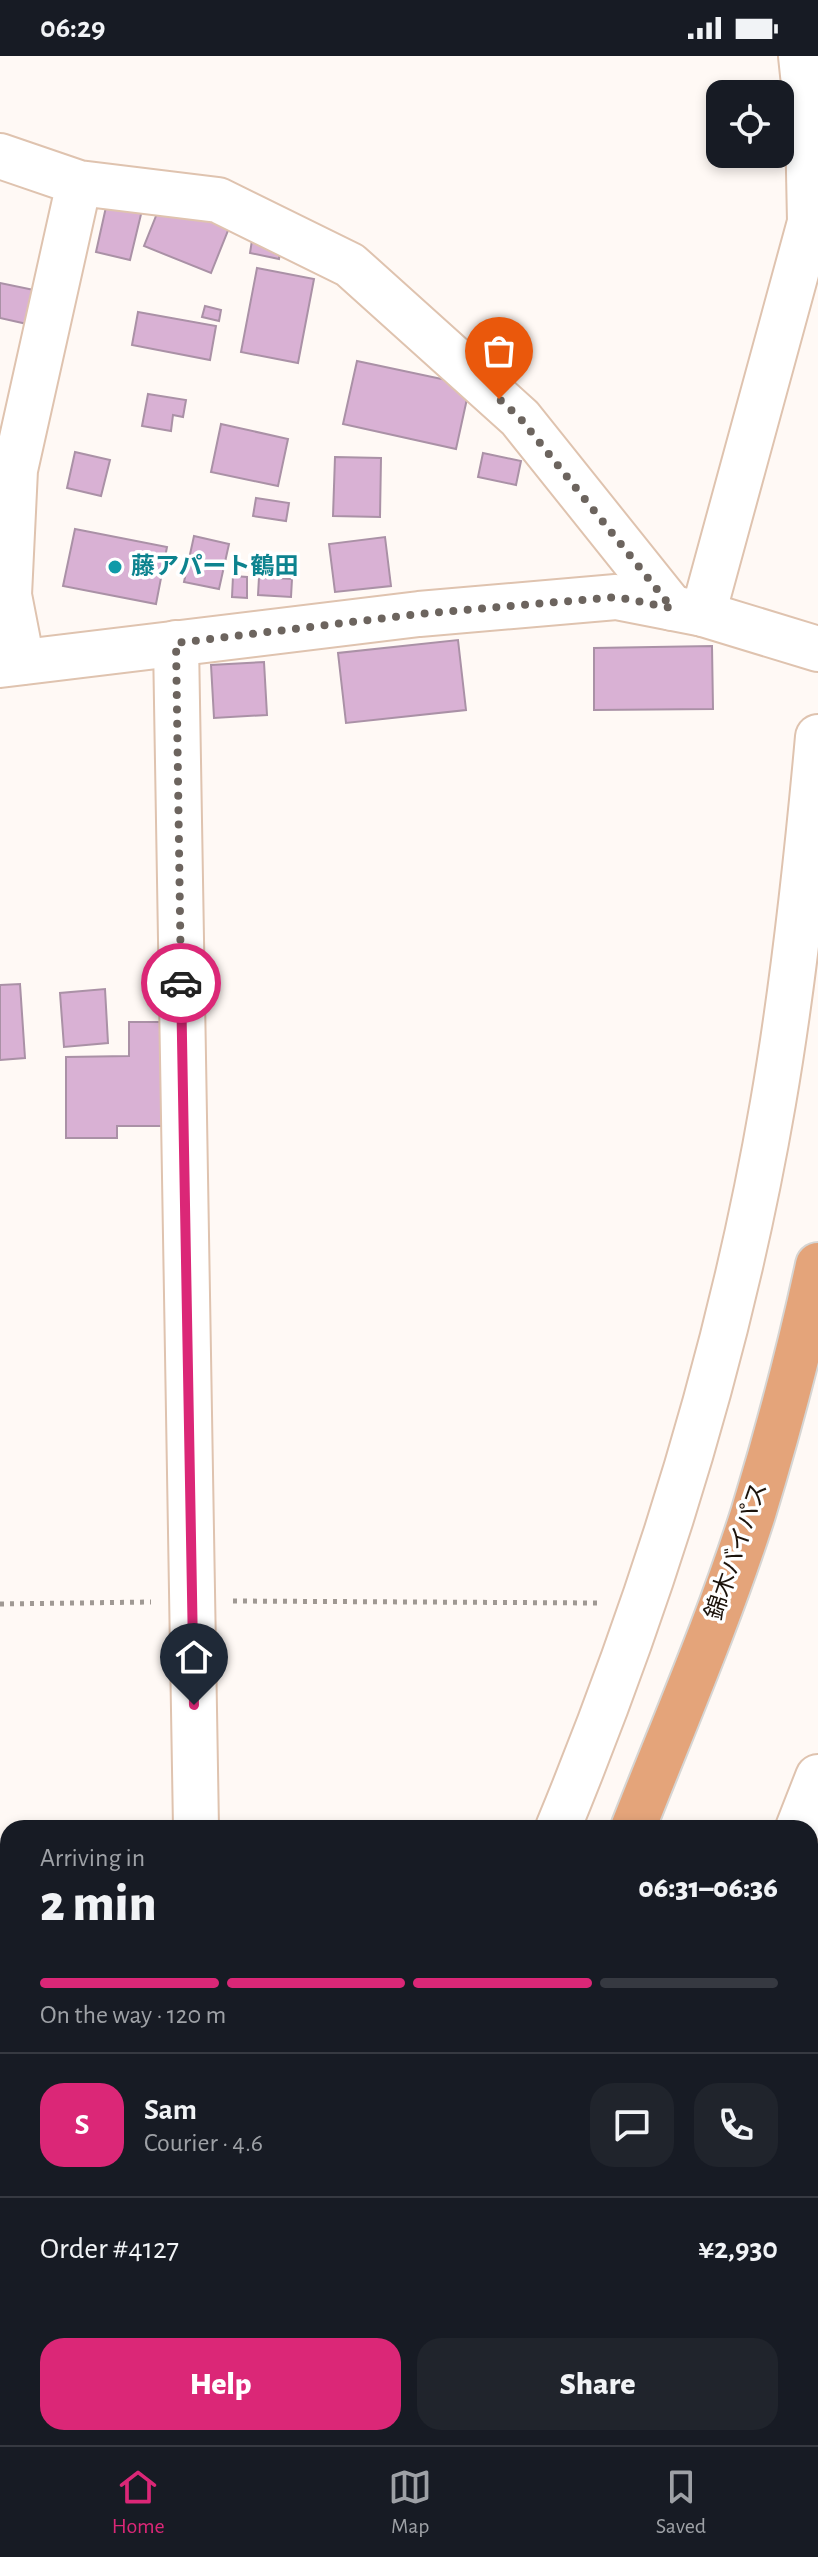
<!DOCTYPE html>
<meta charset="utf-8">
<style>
body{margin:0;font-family:"Alegreya Sans","Noto Sans JP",sans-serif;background:#20242c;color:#f1f3f6;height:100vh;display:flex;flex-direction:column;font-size:30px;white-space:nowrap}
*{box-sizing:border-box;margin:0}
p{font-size:26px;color:#9ea1a6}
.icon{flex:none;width:44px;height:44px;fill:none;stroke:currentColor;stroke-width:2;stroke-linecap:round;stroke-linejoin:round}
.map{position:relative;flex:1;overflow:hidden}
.panel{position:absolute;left:0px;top:1764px;width:818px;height:626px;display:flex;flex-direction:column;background:#171b24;border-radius:24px 24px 0 0;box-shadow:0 4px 12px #0003}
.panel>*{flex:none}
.controls{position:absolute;left:706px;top:24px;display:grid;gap:16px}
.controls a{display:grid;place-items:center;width:88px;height:88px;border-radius:16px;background:#171b24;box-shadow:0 4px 12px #0003;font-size:40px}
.pin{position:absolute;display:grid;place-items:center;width:68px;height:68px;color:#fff;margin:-82px -34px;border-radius:50% 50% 50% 0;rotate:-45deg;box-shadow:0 0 8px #0007}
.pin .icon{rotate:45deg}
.courier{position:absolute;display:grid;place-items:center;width:80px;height:80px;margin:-40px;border:6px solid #db2777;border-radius:50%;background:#fff;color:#222;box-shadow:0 2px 10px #0007}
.summary em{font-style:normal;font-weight:800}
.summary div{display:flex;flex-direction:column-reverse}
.summary{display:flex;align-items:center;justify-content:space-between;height:136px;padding:0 40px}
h1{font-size:52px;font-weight:800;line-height:60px}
.bar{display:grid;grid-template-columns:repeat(4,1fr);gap:12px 8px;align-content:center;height:96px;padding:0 40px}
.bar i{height:10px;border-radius:6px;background:#363941}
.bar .current{background:#db2777}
.bar p{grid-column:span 4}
.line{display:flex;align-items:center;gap:20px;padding:0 40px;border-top:2px solid #363941}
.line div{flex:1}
.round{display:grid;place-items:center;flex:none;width:84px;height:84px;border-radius:24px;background:#20242c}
.primary-button{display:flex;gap:16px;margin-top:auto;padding:16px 40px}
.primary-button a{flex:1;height:92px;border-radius:24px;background:#db2777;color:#fff;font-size:32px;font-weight:800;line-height:92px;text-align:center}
.primary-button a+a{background:#20242c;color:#f1f3f6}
.status{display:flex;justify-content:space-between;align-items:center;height:56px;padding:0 40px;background:#171b24;direction:ltr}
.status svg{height:22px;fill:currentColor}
.tabs{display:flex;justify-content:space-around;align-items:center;height:112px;border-top:2px solid #363941;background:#171b24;font-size:22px;color:#9ea1a6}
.tabs a{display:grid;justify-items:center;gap:4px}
.tabs .current{color:#db2777}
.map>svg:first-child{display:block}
.building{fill:#d9b1d4;stroke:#aa91a6;stroke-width:2}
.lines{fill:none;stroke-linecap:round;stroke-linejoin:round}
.minor-casing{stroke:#dfc3af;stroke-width:48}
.tertiary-casing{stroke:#dfc3af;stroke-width:48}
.trunk-casing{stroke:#d6d5d3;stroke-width:48}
.path{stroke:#a09993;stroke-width:5;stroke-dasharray:4 6;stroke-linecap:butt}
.minor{stroke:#fff;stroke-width:44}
.tertiary{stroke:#fff;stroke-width:44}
.trunk{stroke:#e4a47a;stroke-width:44}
.done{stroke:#6c645e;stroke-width:8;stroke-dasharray:0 14.4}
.route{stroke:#db2777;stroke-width:10}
.culture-dot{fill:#0f9aa8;stroke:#fff;stroke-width:3}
.labels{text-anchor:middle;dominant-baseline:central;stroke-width:7;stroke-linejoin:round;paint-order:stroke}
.culture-label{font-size:24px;font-weight:bold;fill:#0d838f;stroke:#fff;text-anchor:start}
.street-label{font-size:24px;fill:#1d140c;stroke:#fff}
</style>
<div class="status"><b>06:29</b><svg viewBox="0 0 49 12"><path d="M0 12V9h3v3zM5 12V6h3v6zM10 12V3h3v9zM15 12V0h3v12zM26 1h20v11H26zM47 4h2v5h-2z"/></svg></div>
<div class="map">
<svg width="818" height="2389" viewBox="0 0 818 2389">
<rect width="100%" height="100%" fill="#fff9f5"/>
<path class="building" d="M108,142l35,8 -13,54 -34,-8z
M162,145l67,27 -18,45 -67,-27z
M253,178l29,6 -3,19 -29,-6z
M257,212l57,11 -16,84 -57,-11z
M0,227l34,7 -7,34 -27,-6z
M205,250l16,4 -2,11 -17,-4z
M138,256l78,14 -6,34 -78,-15z
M357,305l113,24 -14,64 -113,-25z
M148,338l38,6 -3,17 -10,-2 -2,16 -29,-5z
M221,368l67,15 -10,47 -67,-14z
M75,396l35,8 -9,36 -34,-8z
M483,397l38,8 -5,24 -38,-8z
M335,401l46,1 -1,59 -47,-1z
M256,442l33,5 -3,18 -33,-5z
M75,473l92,18 -11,57 -93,-18z
M194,480l35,8 -10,45 -35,-7z
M385,481l6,49 -56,6 -6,-48z
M233,520l14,1v21l-15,-1z
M259,521l33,2 -1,18 -33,-2z
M458,584l8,70 -120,13 -8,-70z
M712,590l1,63 -119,1v-62z
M264,606l3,53 -53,3 -3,-53z
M20,928l5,74 -25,2v-75z
M105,933l3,54 -44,4 -4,-54z
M129,966h38l-1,104h-49v12h-51v-81l63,-1z
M1,2226h7v25l-8,-1z"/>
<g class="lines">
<g class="minor-casing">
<path id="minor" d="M0,100l79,27 139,17 132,65 170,153 152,190
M703,558l107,-392 -2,-100 -7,-66
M176,587l20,1185
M22,606l-13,-67 6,-125 64,-287
M558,1772c96,-233 172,-476 215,-725 21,-121 34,-244 45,-366
M798,1772l20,-51
M0,2274h8
M215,2389l5,-7
M482,2389l4,-7"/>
</g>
<g class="tertiary-casing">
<path id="tertiary" d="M0,609l419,-51 197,-17 87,17 115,35"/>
</g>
<g class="trunk-casing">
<path id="trunk" d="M633,1772c41,-104 86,-208 120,-314 25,-82 47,-165 65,-249
M295,2389l4,-7"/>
</g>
<path class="path" d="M233,1545l366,2
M0,1548l151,-2"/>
<use href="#minor" class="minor"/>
<use href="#tertiary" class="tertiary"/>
<use href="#trunk" class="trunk"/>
</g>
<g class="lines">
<path class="done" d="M181,927l-5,-340 243,-29 197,-17 56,11 -152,-190 -21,-19"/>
<path class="route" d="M181,927l13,722"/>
</g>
<circle class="culture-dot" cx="115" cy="511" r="8"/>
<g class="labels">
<g class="culture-label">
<text x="131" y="511">藤アパート鶴田</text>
</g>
<g class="street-label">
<text transform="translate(737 1495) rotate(-71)">錦木バイパス</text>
</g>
</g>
</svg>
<div class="controls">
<a><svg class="icon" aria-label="locate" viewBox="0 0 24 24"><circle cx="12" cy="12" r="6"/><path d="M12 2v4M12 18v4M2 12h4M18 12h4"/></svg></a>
</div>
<div class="pin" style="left:499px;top:343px;background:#ea580c"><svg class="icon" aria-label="bag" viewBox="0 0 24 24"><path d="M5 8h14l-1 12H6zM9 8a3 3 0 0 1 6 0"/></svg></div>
<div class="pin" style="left:194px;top:1649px;background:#1f2937"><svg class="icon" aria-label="home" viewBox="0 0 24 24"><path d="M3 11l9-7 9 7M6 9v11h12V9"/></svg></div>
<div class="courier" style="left:181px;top:927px"><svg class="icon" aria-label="car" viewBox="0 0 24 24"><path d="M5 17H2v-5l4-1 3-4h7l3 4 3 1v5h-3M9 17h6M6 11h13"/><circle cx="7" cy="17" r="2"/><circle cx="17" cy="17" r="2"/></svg></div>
<section class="panel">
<div class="summary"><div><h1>2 min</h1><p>Arriving in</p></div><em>06:31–06:36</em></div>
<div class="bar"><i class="current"></i><i class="current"></i><i class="current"></i><i></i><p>On the way · 120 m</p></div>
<div class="line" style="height:144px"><b class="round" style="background:#db2777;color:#fff">S</b><div><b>Sam</b><p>Courier · 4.6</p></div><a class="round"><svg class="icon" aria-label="chat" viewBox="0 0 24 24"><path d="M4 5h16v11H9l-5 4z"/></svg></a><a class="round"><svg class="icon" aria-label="phone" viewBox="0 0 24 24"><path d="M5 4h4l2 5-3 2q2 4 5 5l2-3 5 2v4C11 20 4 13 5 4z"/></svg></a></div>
<div class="line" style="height:104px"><div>Order #4127</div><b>¥2,930</b></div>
<div class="primary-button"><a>Help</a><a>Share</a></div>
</section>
</div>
<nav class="tabs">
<a class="current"><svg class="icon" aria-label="home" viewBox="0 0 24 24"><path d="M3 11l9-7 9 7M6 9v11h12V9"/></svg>Home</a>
<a><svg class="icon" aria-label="map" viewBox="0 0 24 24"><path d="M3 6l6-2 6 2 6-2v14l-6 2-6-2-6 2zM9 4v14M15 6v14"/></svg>Map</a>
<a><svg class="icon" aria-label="saved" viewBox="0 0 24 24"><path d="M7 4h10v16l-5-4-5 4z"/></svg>Saved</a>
</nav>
